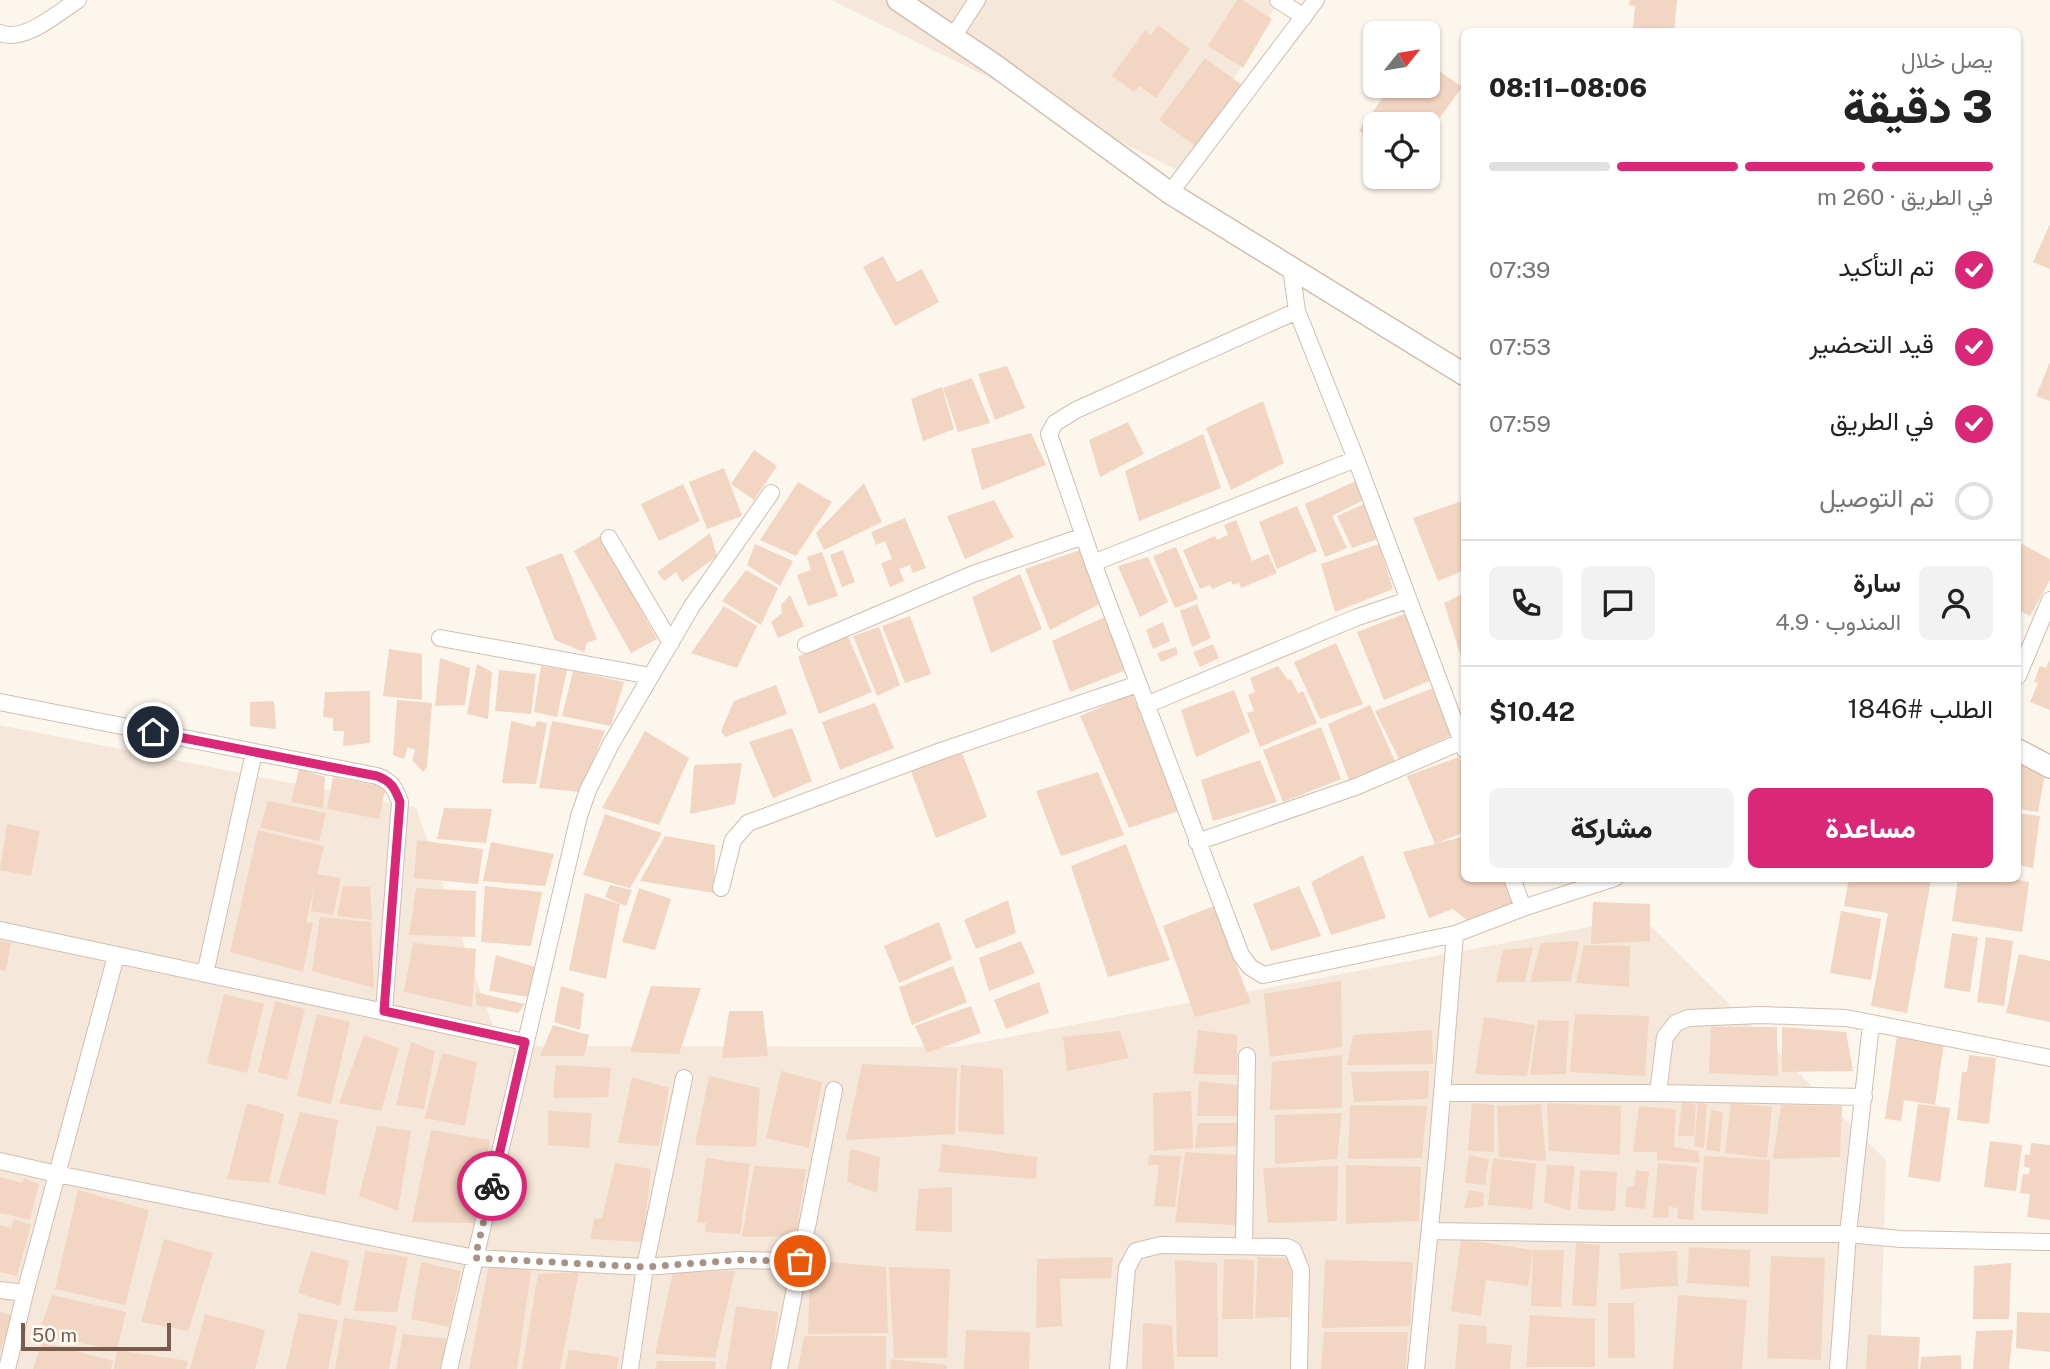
<!DOCTYPE html>
<html lang="ar">
<meta charset="utf-8">
<style>
body{margin:0;font-family:"Public Sans",Vazirmatn,sans-serif;background:#f2f2f2;color:#222;direction:rtl;height:100vh;display:flex;flex-direction:column;font-size:26px;white-space:nowrap}
*{box-sizing:border-box;margin:0}
p{font-size:23px;color:#767676}
.icon{flex:none;width:38px;height:38px;fill:none;stroke:currentColor;stroke-width:2;stroke-linecap:round;stroke-linejoin:round}
.map{position:relative;flex:1;overflow:hidden;direction:ltr}
.side{position:absolute;left:1461px;top:28px;width:560px;height:854px;display:flex;flex-direction:column;background:#fff;border-radius:10px;box-shadow:0 2px 5px #0004;direction:rtl}
.side>*{flex:none}
.needle{width:46px;rotate:60deg}
.controls{position:absolute;left:1363px;top:21px;display:grid;gap:14px}
.controls a{display:grid;place-items:center;width:77px;height:77px;border-radius:10px;background:#fff;box-shadow:0 2px 5px #0004;font-size:35px}
.scale{position:absolute;left:21px;bottom:18px;width:150px;box-sizing:border-box;padding-left:7px;border:4px solid #7a5c4d;border-top:0;font-size:19px;line-height:24px;white-space:nowrap;color:#7a5c4d;-webkit-text-stroke:5px #fffaf3;paint-order:stroke}
.pin{position:absolute;display:grid;place-items:center;width:60px;height:60px;color:#fff;margin:-30px;border:4px solid #fff;border-radius:50%;box-shadow:0 2px 7px #0007}
.courier{position:absolute;display:grid;place-items:center;width:70px;height:70px;margin:-35px;border:5px solid #db2777;border-radius:50%;background:#fff;color:#222;box-shadow:0 2px 9px #0007}
.headline em{font-style:normal;font-weight:800}
.headline div{display:flex;flex-direction:column-reverse}
.headline{display:flex;align-items:center;justify-content:space-between;height:119px;padding:0 28px}
h1{font-size:46px;font-weight:800;line-height:52px}
.bar{display:grid;grid-template-columns:repeat(4,1fr);gap:10px 7px;align-content:center;height:84px;padding:0 28px}
.bar i{height:9px;border-radius:5px;background:#e0e0e0}
.bar .on{background:#db2777}
.bar p{grid-column:span 4}
.line{display:flex;align-items:center;gap:18px;padding:0 28px;border-top:2px solid #e0e0e0}
.line div{flex:1}
.round{display:grid;place-items:center;flex:none;width:74px;height:74px;border-radius:10px;background:#f2f2f2}
ol{padding:0 28px;list-style:none}
li{display:flex;align-items:center;gap:21px;height:77px}
li p{margin-inline-start:auto}
li .icon{padding:7px;border-radius:50%;background:#db2777;color:#fff;stroke-width:4}
li:last-child{color:#767676}
li i{width:38px;height:38px;border:4px solid #e0e0e0;border-radius:50%}
.button{display:flex;gap:14px;margin-top:auto;padding:14px 28px}
.button a{flex:1;height:80px;border-radius:10px;background:#db2777;color:#fff;font-size:28px;font-weight:800;line-height:80px;text-align:center}
.button a+a{background:#f2f2f2;color:#222}
.map>svg:first-child{display:block}
.residential{fill:#f5e8da}
.building{fill:#f3d5c3}
.lines{fill:none;stroke-linecap:round;stroke-linejoin:round}
.minor-casing{stroke:#d1beb0;stroke-width:18}
.tertiary-casing{stroke:#d1beb0;stroke-width:24}
.minor{stroke:#fff;stroke-width:16}
.tertiary{stroke:#fff;stroke-width:21}
.done{stroke:#a89285;stroke-width:7;stroke-dasharray:0 12.6}
.route{stroke:#db2777;stroke-width:9}
</style>
<div class="map">
<svg width="2050" height="1369" viewBox="0 0 2050 1369">
<rect width="100%" height="100%" fill="#fdf6ec"/>
<path class="residential" d="M831,0h448l-98,172z
M0,725l416,83 84,238 456,1 686,-130 244,243 -6,209h-1880z"/>
<path class="building" d="M1237,0h5l30,19 -29,49 -35,-22z
M1630,0h47l-3,32 -41,-4 2,-22 -6,-1z
M1158,25l32,24 -34,49 -17,-12 -5,6 -22,-16 33,-46 6,5z
M1205,58l37,27 -45,62 -38,-27z
M1428,63l34,24 -34,47v-10h-52v18l-17,-11 32,-45h37z
M2050,224v45l-17,-7z
M883,256l14,26 25,-13 17,33 -44,24 -32,-59z
M2050,362v39l-14,-5z
M1007,366l18,42 -30,12 -17,-46z
M972,378l18,45 -32,9 -15,-44z
M942,387l12,42 -31,12 -12,-42z
M1263,401l21,62 -53,27 -25,-62z
M1128,422l16,32 -44,23 -11,-37z
M1031,433l15,32 -64,25 -11,-41z
M1203,434l18,54 -82,33 -14,-50z
M754,450l23,16 -23,34 -23,-16z
M724,468l18,48 -35,13 -18,-47z
M1356,481l9,18 -33,17 15,32 -22,9 -20,-53z
M798,482l34,20 -36,54 -36,-16z
M864,483l18,39 -58,28 -8,-17z
M683,484l17,37 -41,20 -18,-37z
M994,500l20,37 -49,22 -18,-43z
M1465,500v70l-27,11 -25,-63z
M1366,503l14,35 -28,10 -15,-32z
M1297,506l20,45 -40,18 -18,-47z
M905,518l21,50 -13,5 -3,-8 -11,4 5,12 -14,6 -9,-24 11,-4 -7,-18 -9,4 -5,-13z
M1236,520l16,41 16,-7 9,19 -36,15 -2,-5 -6,2 -2,-4 -19,8 -2,-4 -10,4 -17,-39 32,-14 2,4 11,-5 -4,-10z
M710,533l7,23 -35,26 -6,-10 -12,9 -7,-9z
M600,536l57,103 -26,14 -57,-102z
M2018,542l32,17v21l-20,36 -12,-6z
M755,544l38,17 -13,25 -33,-21z
M1379,544l14,45 -58,23 -14,-48z
M1176,547l22,52 -23,9 -22,-52z
M843,550l12,32 -13,5 -12,-32z
M1080,550l21,53 -51,27 -25,-61z
M822,552l16,44 -30,10 -11,-31 14,-5 -4,-13z
M562,553l35,86 -10,4 -3,9 -29,-12 -29,-73z
M1148,557l20,45 -28,15 -22,-51z
M746,570l32,18 -17,37 -39,-24z
M1020,574l22,55 -51,24 -19,-56z
M1465,593v73h-1l-20,-63z
M790,595l14,31 -26,12 -7,-16 11,-9 -1,-8z
M1197,604l14,34 -19,9 -12,-36z
M724,606l33,20 -20,42 -46,-15z
M1407,613l27,66 -50,21 -27,-68z
M910,616l21,58 -26,9 -23,-57z
M1105,617l21,53 -56,22 -18,-51z
M1163,622l7,19 -17,8 -7,-19z
M879,627l21,58 -23,11 -24,-60z
M846,632l26,60 -53,22 -21,-57z
M1336,643l27,61 -43,15 -26,-57z
M1213,644l6,14 -19,9 -7,-15z
M1176,647l2,7 -17,8 -4,-9z
M389,649l33,5v46l-39,-4z
M440,658l30,10 -5,37 -30,1z
M2050,659v51l-20,-8 8,-19 -4,-1 6,-16 6,2z
M477,664l15,8 -4,47 -21,-5z
M541,666l26,4 -10,47 -23,-5z
M1278,666l10,14 3,-1 7,14 5,-2 14,32 -57,24 -13,-34 7,-2 -6,-16 7,-3 -5,-14z
M499,670l37,4 -5,40 -36,-3z
M573,671l51,11 -13,44 -49,-10z
M776,685l11,29 -62,23 -4,-6 13,-30z
M1433,688l19,47 -53,24 -24,-48z
M1234,690l16,42 -54,25 -15,-47z
M370,691v52l-27,3 1,-15h-11v-13l-10,-1 2,-25z
M1132,694l49,116 -52,18 -49,-112z
M397,700l35,3 -5,64 -4,5 -11,-12 3,-10 -7,-3 -4,12 -11,-4z
M274,701l2,28 -26,-3v-24z
M875,703l19,45 -54,22 -18,-48z
M1370,705l25,56 -46,19 -21,-56z
M511,721l24,6 2,-6 10,2 -11,61 -34,-1z
M552,721l53,10 -25,61 -41,-4z
M1321,727l20,52 -58,23 -20,-52z
M792,728l20,53 -39,17 -24,-56z
M645,731l44,27 -30,67 -57,-17z
M962,753l25,64 -51,21 -25,-67z
M1459,757l6,15v60l-30,12 30,-8v42h43l10,26 -50,17 -15,-12 -24,9 -26,-66 32,-8 -28,-68z
M1260,760l17,42 -64,19 -12,-41z
M2018,760l28,8 -8,44 -20,-3z
M742,763l-7,41 -45,10 4,-49z
M299,769l26,8 -2,31 -32,-6z
M1098,772l26,63 -63,21 -25,-65z
M333,777l53,10 -7,32 -52,-10z
M268,801l58,12 -7,28 -59,-13z
M444,808l48,1 -6,34 -49,-4z
M2018,813l22,3 -7,52 -15,-3z
M605,814l57,19 -32,55 -47,-13z
M7,824l33,7 -9,45 -31,-6z
M258,830l66,16 -7,28 24,4 -8,37 -22,-4 4,-26 -9,37 7,1 -10,49 -73,-20z
M665,836l50,9 -1,48 -74,-12z
M417,840l66,9 -5,35 -64,-6z
M491,842l63,12 -9,32 -62,-5z
M1126,844l44,116 -62,17 -37,-111z
M1363,855l23,63 -55,17 -20,-53z
M1849,878l82,2 -24,133 -36,-7 17,-93 -44,-7z
M1958,878h51l20,4 -7,50 -70,-11z
M610,885l22,5 -6,16 -21,-9z
M343,886l27,1 2,33 -35,-4z
M485,886l57,6 -11,54 -50,-4z
M1299,886l22,50 -50,15 -18,-47z
M416,888l60,3 -1,46 -66,-2z
M639,888l32,11 -16,51 -33,-8z
M585,893l35,11 -14,75 -37,-9z
M1008,900l8,33 -40,16 -12,-29z
M1593,902l57,2v37l-59,3z
M1214,906l37,97 -56,14 -32,-91z
M1841,911l40,8 -10,61 -41,-7z
M320,917l51,5 3,66 -62,-17z
M939,922l13,37 -53,24 -15,-37z
M1952,933l26,4 -8,55 -26,-4z
M1986,937l27,4 -9,65 -27,-4z
M0,941l11,2 -5,28 -6,-1z
M1021,941l14,32 -46,18 -10,-33z
M1579,941l-8,40 -41,1 11,-39z
M413,943l63,6 -4,58 -68,-15z
M1584,945l46,1 -1,41 -53,-4z
M1533,947l-8,35h-29l7,-32z
M2019,954l31,7v61l-44,-9z
M496,955l39,12 -5,30 -41,-6z
M953,966l14,36 -55,23 -13,-38z
M1341,981l1,66 -72,10 -6,-63z
M1039,982l10,31 -43,16 -12,-29z
M561,986l23,7 -4,37 -26,-8z
M651,986l50,2 -22,66 -49,-2z
M475,992l50,12 -7,9 -41,-8z
M224,994l40,10 -17,69 -40,-10z
M275,1001l30,8 -18,71 -29,-8z
M971,1006l10,27 -54,20 -12,-27z
M729,1011h34l5,45 -46,2z
M317,1014l33,8 -19,82 -34,-8z
M1575,1014l74,2 -4,60 -75,-4z
M1484,1017l51,8 -8,51 -52,-2z
M1538,1020l31,1 -3,53 -36,1z
M553,1025l36,10 -5,21h-44z
M1711,1027h66l1,49 -69,-3z
M1782,1027l64,5 7,39 -71,1z
M1198,1030l39,5v40l-44,-1z
M1432,1030l1,34 -86,1 6,-30z
M1120,1031l9,27 -62,13 -4,-34z
M364,1035l35,13 -18,63 -42,-8z
M1897,1035l47,7 -9,63 -31,-5 -3,21 -16,-2z
M411,1042l24,9 -11,58 -28,-4z
M442,1053l35,9 -12,64 -40,-8z
M1342,1055v53l-72,2 2,-48z
M1969,1055l27,3 -7,66 -32,-4 5,-48h5z
M862,1064l95,4 -2,66 -109,6z
M556,1065l55,3 -3,29 -55,1z
M961,1065l42,4 1,66 -46,-4z
M781,1071l41,11 -13,66 -43,-10z
M1429,1071l-1,28 -74,3 -3,-30z
M709,1076l51,12 -4,59 -61,-2z
M632,1077l37,11 -10,58 -41,-3z
M1199,1081l38,4v31h-40z
M1191,1091l2,57 -39,3 -1,-58z
M1682,1102l14,2 -2,32h-16z
M1698,1102l9,2 -3,44 -10,-2z
M247,1103l37,11 -15,69 -42,-4z
M1472,1103l22,2v47l-26,-1z
M1547,1103l74,3 -1,49 -71,-4z
M1731,1103l41,4 -5,51 -42,-5z
M1541,1104l5,57 -47,-4 -2,-51z
M1918,1104l32,4 -10,74 -32,-5z
M1350,1105l77,1 -5,52 -74,1z
M1781,1105l61,1 -2,51 -67,2z
M1639,1106l37,3 -2,38 24,4 2,12 -43,-3v-8h-24z
M1711,1110l12,2 -3,40 -14,-2z
M548,1111l44,2 -3,35 -41,-3z
M300,1112l38,8 -13,75 -47,-11z
M1342,1113l-5,46 -62,5v-49z
M1198,1123h40l1,23 -44,2z
M377,1126l34,5 -13,80 -39,-15z
M431,1130l59,10 -16,83 -62,-1z
M1990,1141l32,4 -6,46 -32,-4z
M2031,1143l19,2v75l-23,-3 3,-23 -10,-1 3,-19h6l1,-6 -6,-1 1,-13 5,1z
M942,1144l95,13 -1,22 -97,-7z
M850,1149l30,8 -3,36 -30,-11z
M1185,1152l51,3v70l-61,-3z
M1149,1155l32,1 -6,51 -21,-1 5,-41h-11z
M1469,1155l20,4 -4,26 -20,-2z
M1704,1156l66,4 -2,54 -67,-4z
M706,1158l44,6 -10,70 -35,-2 1,-9 -9,-1z
M1493,1158l43,6 -4,45 -44,-4z
M615,1163l36,6 -8,73 -53,-3 4,-20 8,-1z
M1658,1163l39,4 -4,53 -16,-1 1,-11 -9,-1 -1,11 -15,-1z
M1346,1165l75,2 -2,54 -73,3z
M1547,1165l28,1 -5,45 -26,-9z
M754,1166l52,3 -10,67 -54,1z
M1338,1166l-1,55 -69,2 -5,-55z
M1580,1170l37,2 -2,39 -37,-2z
M1636,1170l13,2 -4,37 -20,-2 2,-20 7,-1z
M0,1177l22,6 2,-5 15,6 -9,36 -30,-7z
M952,1187v45l-37,-1 4,-42z
M78,1190l71,20 -24,95 -70,-16z
M1469,1190l15,3 -1,14 -19,1z
M14,1219l17,6 -14,51 -17,-4v-47l11,3z
M164,1239l49,14 -25,78 -47,-9z
M1461,1239l72,11h31l-3,57 -30,-1 2,-56 -5,36 -42,-6 -5,36 -30,-5z
M1576,1243l24,2 -4,62 -24,-2z
M1689,1247l61,3 -1,37 -62,-4z
M311,1251l38,10 -9,45 -42,-13z
M365,1251l43,6 -11,55 -43,-1z
M1677,1251l1,35 -57,3 -2,-36z
M1771,1256l54,2 -4,102 -54,-2z
M1113,1257l-2,21 -51,1 2,47 -26,2 1,-69z
M1258,1257l34,2 -2,58 -35,1z
M1227,1259l27,1 -1,59h-31l2,-59z
M1175,1260l42,3 1,94h-41z
M1325,1260l88,2 -3,64 -88,2z
M820,1261l66,6 2,66 -80,1 2,-64z
M421,1262l40,9 -12,56 -38,-8z
M2011,1263l-2,56h-36l1,-53z
M489,1265l42,6 -14,98h-48z
M889,1267l61,2 -3,89h-53z
M735,1271l-20,87 -60,-4 18,-82z
M579,1272l-19,97h-38l16,-95z
M52,1295l74,17 -9,38 -79,-15z
M1678,1295l69,5 -5,69h-69z
M1608,1303h26l1,55h-27z
M736,1306l42,6 -7,57h-45z
M0,1312l12,3 -11,35h-1z
M2017,1312l33,1v39l-34,-4z
M299,1313l39,7 -10,49h-42z
M205,1314l60,16 -10,39h-65z
M1530,1315l65,4v48h-69z
M344,1318l53,8 -8,43h-54z
M1143,1323l29,2 2,44h-32z
M1459,1324l28,2 -1,17 26,2 -2,24h-55z
M966,1330l64,2 -1,37h-65z
M2013,1330l-4,39h-36l3,-38z
M1324,1332h84l-2,37h-85z
M403,1334l46,5 -6,30h-47z
M1868,1335l52,2 -2,32h-52z
M804,1336h82v33h-88z
M42,1342l71,19 -2,8h-78z
M117,1350l71,11 -2,8h-72z
M569,1350l50,7 -2,12h-52z
M1961,1355v14h-41l1,-12z
M891,1359l56,6v4h-57z
M657,1361h59l-1,8h-60z"/>
<g class="lines">
<g class="minor-casing">
<path id="minor" d="M1278,0l26,17
M0,33c25,10 57,-20 78,-33
M953,37l24,-37
M1170,193l146,-193
M1291,268l6,43 59,148 109,291
M1297,311l-221,99 -21,13 -6,11 44,129 148,392 9,12 13,8 192,-41 68,-26 92,-30
M609,538l62,105
M1093,563l263,-104
M440,638l211,38
M806,645l167,-71 111,-38
M2018,676l32,-76
M0,702l377,74c14,5 18,12 23,26l-16,209
M1146,705l209,-87 53,-18
M1197,842l161,-56 107,-46
M1512,878l11,30
M721,888l12,-48 15,-17 193,-72 197,-67
M0,930l525,112
M205,974l49,-222
M1442,1093h216l206,4
M1658,1093l7,-56 11,-14 12,-5 73,-3 85,3 204,40
M0,1161l57,13 418,84 170,9 93,-7 62,1
M1430,1231l178,3h240l53,5 149,3
M1244,1246l3,-190
M0,1290l25,3
M7,1369l18,-76 91,-337
M449,1369l130,-553 9,-26 23,-46 81,-138 79,-113
M630,1369l15,-102 39,-189
M779,1369l55,-279
M1118,1369l9,-101 9,-17 25,-6 126,2 6,3 8,20 -2,99
M1416,1369l21,-213 18,-222
M1838,1369l10,-135 23,-210"/>
</g>
<g class="tertiary-casing">
<path id="tertiary" d="M898,0l95,64 177,129 295,182
M2018,750l32,17"/>
</g>
<use href="#minor" class="minor"/>
<use href="#tertiary" class="tertiary"/>
</g>
<g class="lines">
<path class="done" d="M492,1186l-17,72 170,9 93,-7 62,1"/>
<path class="route" d="M153,732l224,44c14,5 18,12 23,26l-16,209 141,31 -33,144"/>
</g>
</svg>
<div class="controls">
<a><svg class="needle" viewBox="-14 -14 28 28"><path d="M0-13l5 13h-10z" fill="#e53935"/><path d="M0 13l5-13h-10z" fill="#767676"/></svg></a>
<a><svg class="icon" aria-label="locate" viewBox="0 0 24 24"><circle cx="12" cy="12" r="6"/><path d="M12 2v4M12 18v4M2 12h4M18 12h4"/></svg></a>
</div>
<div class="scale">50 m</div>
<div class="pin" style="left:800px;top:1261px;background:#ea580c"><svg class="icon" aria-label="bag" viewBox="0 0 24 24"><path d="M5 8h14l-1 12H6zM9 8a3 3 0 0 1 6 0"/></svg></div>
<div class="pin" style="left:153px;top:732px;background:#1f2937"><svg class="icon" aria-label="home" viewBox="0 0 24 24"><path d="M3 11l9-7 9 7M6 9v11h12V9"/></svg></div>
<div class="courier" style="left:492px;top:1186px"><svg class="icon" aria-label="bike" viewBox="0 0 24 24"><circle cx="6" cy="16" r="4"/><circle cx="18" cy="16" r="4"/><path d="M6 16l4-8h5l3 8M10 8l3 8H6M13 5h3"/></svg></div>
<section class="side">
<div class="headline"><div><h1>3 دقيقة</h1><p>يصل خلال</p></div><em>08:06–08:11</em></div>
<div class="bar"><i class="on"></i><i class="on"></i><i class="on"></i><i></i><p>في الطريق · 260 m</p></div>
<ol>
<li><svg class="icon" aria-label="check" viewBox="0 0 24 24"><path d="M5 12l5 5 9-10"/></svg>تم التأكيد<p>07:39</p></li>
<li><svg class="icon" aria-label="check" viewBox="0 0 24 24"><path d="M5 12l5 5 9-10"/></svg>قيد التحضير<p>07:53</p></li>
<li><svg class="icon" aria-label="check" viewBox="0 0 24 24"><path d="M5 12l5 5 9-10"/></svg>في الطريق<p>07:59</p></li>
<li><i></i>تم التوصيل</li>
</ol>
<div class="line" style="height:126px"><a class="round"><svg class="icon" aria-label="person" viewBox="0 0 24 24"><circle cx="12" cy="8" r="4"/><path d="M4 21q1-7 8-7t8 7"/></svg></a><div><b>سارة</b><p>المندوب · 4.9</p></div><a class="round"><svg class="icon" aria-label="chat" viewBox="0 0 24 24"><path d="M4 5h16v11H9l-5 4z"/></svg></a><a class="round"><svg class="icon" aria-label="phone" viewBox="0 0 24 24"><path d="M5 4h4l2 5-3 2q2 4 5 5l2-3 5 2v4C11 20 4 13 5 4z"/></svg></a></div>
<div class="line" style="height:91px"><div>الطلب #1846</div><b>$10.42</b></div>
<div class="button"><a>مساعدة</a><a>مشاركة</a></div>
</section>
</div>
